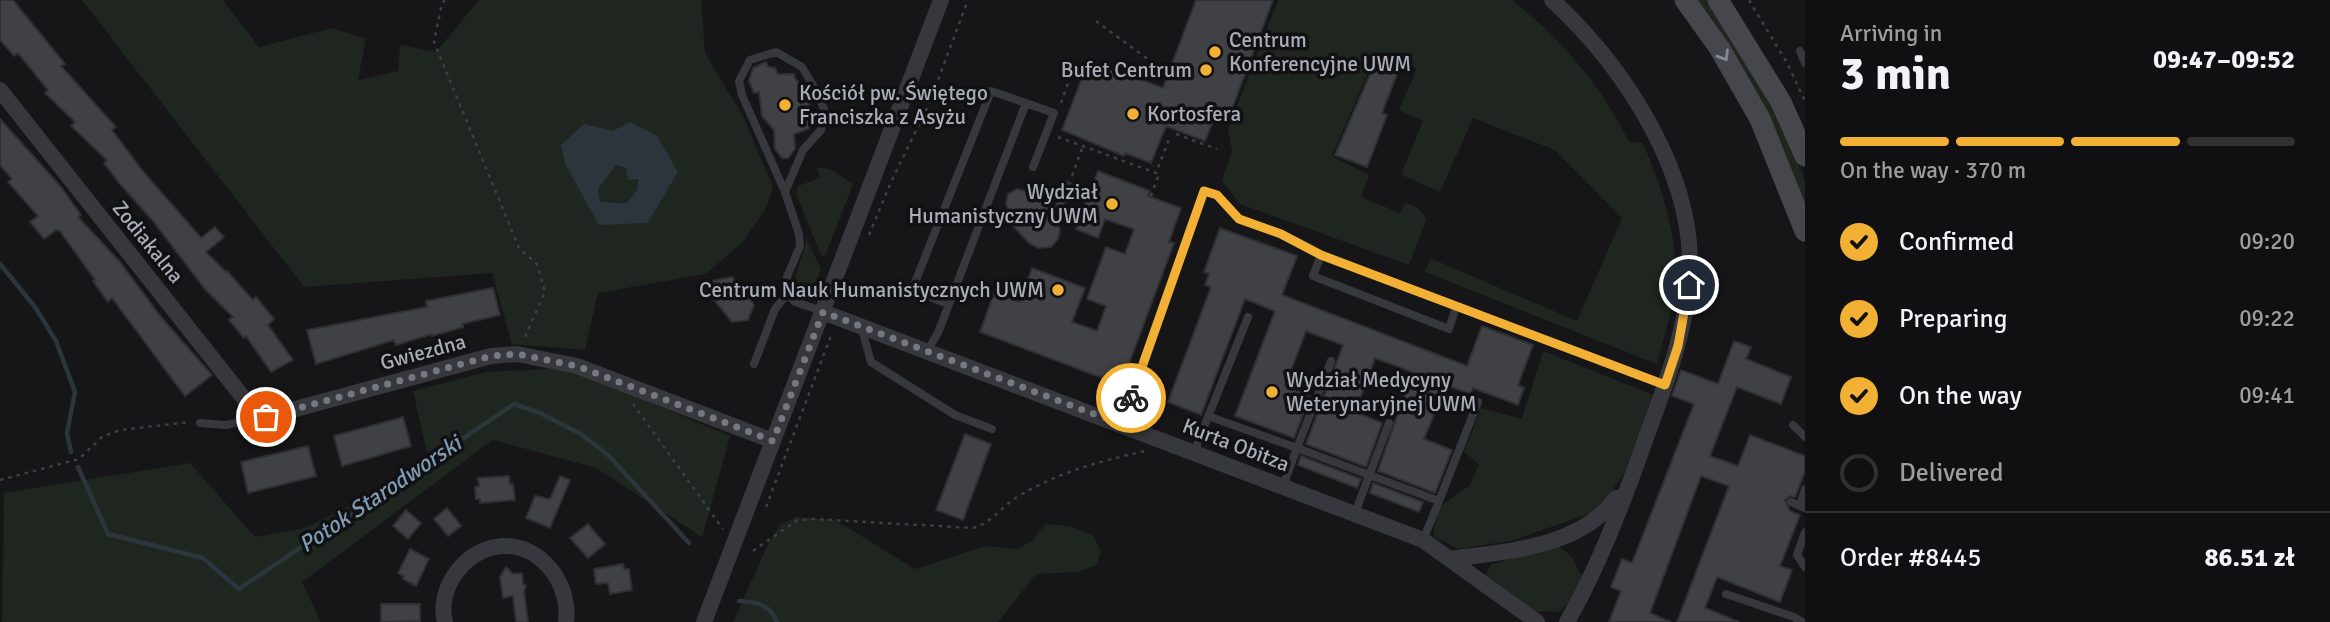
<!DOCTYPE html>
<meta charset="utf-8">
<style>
body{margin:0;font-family:Signika,sans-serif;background:#19191b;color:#f1f3f6;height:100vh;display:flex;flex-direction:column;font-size:26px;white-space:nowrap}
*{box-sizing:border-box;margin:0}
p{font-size:23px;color:#9c9d9f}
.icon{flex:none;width:38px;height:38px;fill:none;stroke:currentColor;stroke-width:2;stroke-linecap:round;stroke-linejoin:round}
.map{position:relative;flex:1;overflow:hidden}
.drawer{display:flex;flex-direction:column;background:#101012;width:525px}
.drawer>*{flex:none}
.pin{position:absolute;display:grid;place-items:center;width:60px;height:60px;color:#fff;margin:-30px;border:4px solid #fff;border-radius:50%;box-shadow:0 2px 7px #0007}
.courier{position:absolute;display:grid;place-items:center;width:70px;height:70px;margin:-35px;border:5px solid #f2b134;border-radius:50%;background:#fff;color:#222;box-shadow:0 2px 9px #0007}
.headline em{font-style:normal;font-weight:800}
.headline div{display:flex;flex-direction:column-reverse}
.headline{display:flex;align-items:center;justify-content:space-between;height:119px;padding:0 35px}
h1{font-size:46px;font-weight:800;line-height:52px}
.bar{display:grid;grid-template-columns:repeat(4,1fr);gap:10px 7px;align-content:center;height:84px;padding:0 35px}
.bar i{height:9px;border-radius:5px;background:#303032}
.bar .active{background:#f2b134}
.bar p{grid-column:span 4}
.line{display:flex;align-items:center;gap:18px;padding:0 35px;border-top:2px solid #303032}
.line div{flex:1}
ol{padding:0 35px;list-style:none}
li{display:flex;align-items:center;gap:21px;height:77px}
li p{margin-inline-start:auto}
li .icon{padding:7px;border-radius:50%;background:#f2b134;color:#111;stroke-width:4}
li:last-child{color:#9c9d9f}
li i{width:38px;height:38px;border:4px solid #303032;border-radius:50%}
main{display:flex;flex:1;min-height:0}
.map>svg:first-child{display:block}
.green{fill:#1e261f;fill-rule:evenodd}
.water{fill:#2c353c;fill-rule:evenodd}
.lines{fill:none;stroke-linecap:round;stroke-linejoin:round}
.stream{stroke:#2c353c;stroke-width:4.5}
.building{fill:#404145;stroke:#303034;stroke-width:2}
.path{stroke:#3d3f44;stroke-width:2.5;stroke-dasharray:3.5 5;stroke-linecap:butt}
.lane{stroke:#37383d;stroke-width:8}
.street{stroke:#37383d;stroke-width:16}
.secondary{stroke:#45474d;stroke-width:21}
.oneway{stroke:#858993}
.done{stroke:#757880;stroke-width:7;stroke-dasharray:0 12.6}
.route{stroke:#f2b134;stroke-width:9}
.poi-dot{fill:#f2b134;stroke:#111113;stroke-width:2.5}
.labels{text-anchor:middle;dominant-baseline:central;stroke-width:7;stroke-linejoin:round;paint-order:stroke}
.poi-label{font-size:21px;fill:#a8adb8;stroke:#111113;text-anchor:start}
.street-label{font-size:21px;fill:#a8adb8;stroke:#111113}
.water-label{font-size:23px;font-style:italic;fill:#7f9bb3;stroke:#111113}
</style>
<main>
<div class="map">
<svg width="1805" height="622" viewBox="0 0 1805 622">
<rect width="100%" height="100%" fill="#161618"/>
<path class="green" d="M82,0h141l36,47 73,-19 34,11 -8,41 40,-9 2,-26 36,7 43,-52h222l4,53 39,65 29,69 -7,21 -23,34 -37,32 -108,19 -13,57 -73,-6 -20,-71 -188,14zM613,131l65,41 -30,51 -49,1 -33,-58z
M1278,0h234c48,38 90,86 117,142l14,1c19,45 35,92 32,142 -2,26 -12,54 -18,79l-232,-92 5,-14 147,63 45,-103 -67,-68 -82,-32 -33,74 -38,-17 1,-5 20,-49 -24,-11 18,-41 -40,-17 -45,104 37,19 -8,22 39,16 5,-10c11,3 16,5 21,17l-17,45 -169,-61 -18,-24 10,-29 -4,-22z
M1698,0h10l56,90 24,49 17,41v24z
M616,165l10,3 12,10 -1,12 -10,13 -27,-1 -2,-13z
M817,167l15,3 21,14 -28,72 -4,-1 -25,-61 2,-8 22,-8z
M806,238l15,31 -12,28 -11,-4c-8,-18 7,-36 8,-55z
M1543,351l110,44 -29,79 -27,37 -87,30 -52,8 -25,-13 6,-29 31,-22 9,-21 -15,-12 17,-44 41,11z
M567,368l163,68 -28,101 -106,-69 -103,-28 -191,142 19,40h-319l2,-129 186,-30 65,74 50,-9 125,-62 -17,-75 73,-19z
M796,517l39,3 80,49 70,-23 32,3 16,-9 12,-16 25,2 23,9 8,16 -4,14 -20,7 -41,2 -38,48h-265l36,-80 11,-17z
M1556,544l15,12 12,22 -10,21 -14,13 -24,-1 -44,-29 -5,-8 5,-9z"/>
<path class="water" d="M630,122l27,14 21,36 -30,51 -49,2 -33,-59 -5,-21 23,-21 29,7zM616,165l10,3 2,12 10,-1 -1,11 -10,13 -27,-1 -2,-13z"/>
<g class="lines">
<path class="stream" d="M0,264l35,43 21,34 19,51 -8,41 4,19
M78,467l30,67 95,24 36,31 275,-185 26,9 41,21 27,21 81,88
M739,601c17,1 31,3 38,21"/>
</g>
<path class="building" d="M0,0h13l52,64 -4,2 55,61 -4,3 30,40 59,68 14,-11 9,10 -18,15 20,20 1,-1 26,29 3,-3 18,22 -6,6 25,35 -22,12 -25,-36 -2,2 -15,-18 4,-3 -28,-28 -52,-68 -32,-36 -17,-22 3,-3 -36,-34 4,-4 -30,-29 3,-3 -30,-37 -4,3 -14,-16z
M1196,0h77l-43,114 -12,-5 -13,32 -39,-15 -15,37 -26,-10 -1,3 -62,-26 27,-70 74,28z
M766,62l2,5 7,1 3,6h16l1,4 13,17 3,21 5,4 -8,9 -14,5 1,15 -7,9h-6l-7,-9 -1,-19 -12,-14 -3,-24 -5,1 -5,-12 4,-13z
M1374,65l23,9 -15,39 5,2 -20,52 -32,-12z
M0,119l61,68 20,28 -3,2 42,45 41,55 51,58 -27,21 -73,-98 -4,4 -15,-21 2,-1 -35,-49 -4,-1 -12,9 -14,-17 8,-6 -30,-34 4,-3 -12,-14z
M1098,171l52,20 -2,5 33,12 -12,34 5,1 -53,142 -141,-53 14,-39 26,9 12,-34 53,20 -13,34 25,9 9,-25 -19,-7 19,-52 19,7 9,-25 -29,-10 -7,19 -22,-9z
M1065,181l19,7 -30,23z
M1017,189l18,4 16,14 9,23 -2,9 -7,8 -12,1 -9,-4 -19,-20 -5,-21 2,-9z
M1220,228l77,28 -15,39 185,71 15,-40 51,19 -15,40 6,3 -6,17 -45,-17 -2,6 -25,-9 -22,54 28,11 -17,43 -57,-22 34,-99 -37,-14 -20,54 27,11 -16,44 -60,-23 37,-99 -37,-14 -21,55 25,10 -16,42 -59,-22 40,-105 -30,-12 -44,116 -33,-13 43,-115 -6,-2 4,-11 -5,-2z
M732,277l8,10 7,3 -1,4 8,11 -6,15 -16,2 -25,-31 2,-2 -3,-3 6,-5z
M493,288l7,27 -38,9 1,3 -31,9v-2l-36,11 -2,-5 -78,24 -9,-34 120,-23 -1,-6z
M1734,341l17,6 -5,12 45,18 -10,27 -44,-17 -27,69 28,10 12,-31 55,21v15l-10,26 -5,-1 -5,4 5,11 10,4 -20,51 12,4 -12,32 -63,-25 -12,31 34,14h-62l52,-136 -28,-10 -51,137 21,9h-62l12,-31 -10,-4 11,-28 10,4 62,-159 -22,-8 9,-26 37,14z
M403,417l8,29 -69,20 -8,-30z
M965,434l26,10 -28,76 -27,-10z
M308,446l8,30 -68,17 -7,-31z
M1301,456l60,23 -4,9 -59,-23z
M509,476l1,8h3l2,16 -35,3v-4h-4l-1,-12 4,-1 -1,-8z
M560,476l10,4 -20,48 -24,-10 9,-22 15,3z
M1373,483l50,19 -4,10 -49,-19z
M447,508l14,18 -13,10 -14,-17z
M406,510l15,13 -13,16 -15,-13z
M588,524l17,20 -17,14 -18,-20z
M410,549l19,10 -13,27 -13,-7 1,-3 -6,-3z
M623,564l1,5h5l3,21 -22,4 -2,-11 -12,1 -2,-15z
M506,567l7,7 9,-1 1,11 3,2 -2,5 4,31h-12l-3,-26 -10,2 -3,-21z
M381,604h39v17l-39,1z"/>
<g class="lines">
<path class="path" d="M445,0l-3,3 -8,39 85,206 18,16 8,28 -21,47
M1749,0l38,63 18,38
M1096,21l64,47
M1117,69l29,10
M1161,94l30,11
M1061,103l12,-34
M1176,134l41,15
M1058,137l98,36 13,-34
M1072,176l11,-30
M1148,204l11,-30
M869,235l22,-53 38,-78 39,-104
M633,404l90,125
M0,480l79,-21 24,-23 18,-6 68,-8
M766,507l66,-174
M753,551l43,-30 17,-2 160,9c19,-5 28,-21 44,-31 42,-25 80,-35 128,-46"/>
<path class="lane" d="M1800,51l5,12
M1026,103l28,10 -21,54
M785,192l18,-42 18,-20 5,-16 -9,-22 -15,-25 -26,-15 -26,8 -11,21 3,14 43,97 14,42 1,12 -13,31v17l8,8 27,9
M1321,255l-8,21 136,53 7,-22
M861,326l10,36 84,53 37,14
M927,351l11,-18 88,-230 -35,-12 -79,199 36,14
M1331,361l-34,87 142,53 -16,39
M754,364l21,-55 12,-15
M1208,416l89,32 -14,38
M200,423l26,2 37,-8
M1123,425l81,-234 13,4 22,24 42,15 40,21 345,130
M1793,425l12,12
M1194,452l54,-135
M1439,501l39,-99
M1791,502l14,6
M1800,506l5,-17
M1355,513l34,-90
M1805,532l-8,23 8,12
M1726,594l68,23 8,5"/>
<path class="street" d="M1552,0c73,67 147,179 137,283 -5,57 -27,110 -46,163 -20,57 -46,124 -76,176
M0,90l242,306 12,14 12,7 225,-61 26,-2 60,12 196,75
M823,312l600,228 114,82
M1450,559c57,-8 130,-11 166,-61
M445,622c-9,-34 21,-74 57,-76 40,-2 69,39 64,76
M704,622l237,-622"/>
<path class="secondary" d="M1685,0l35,49 40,70 45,112
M1718,0l63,102 24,54"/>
</g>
<defs><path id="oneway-chevron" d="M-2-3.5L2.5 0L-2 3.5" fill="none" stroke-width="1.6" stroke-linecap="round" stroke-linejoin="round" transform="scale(1.75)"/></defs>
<use class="oneway" href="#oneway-chevron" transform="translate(1724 56) rotate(59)"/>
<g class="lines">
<path class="done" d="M266,417l225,-61 26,-2 60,12 196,75 50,-129 300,113 8,-27"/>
<path class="route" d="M1131,398l73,-207 13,4 22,24 42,15 40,21 344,130 13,-39 11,-61"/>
</g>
<g class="poi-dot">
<circle cx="1215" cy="52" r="7"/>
<circle cx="1206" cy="70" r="7"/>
<circle cx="785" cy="105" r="7"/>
<circle cx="1133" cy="114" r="7"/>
<circle cx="1112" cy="204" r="7"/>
<circle cx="1058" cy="290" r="7"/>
<circle cx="1272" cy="392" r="7"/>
</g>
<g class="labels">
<g class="poi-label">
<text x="1229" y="40">Centrum<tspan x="1229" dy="24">Konferencyjne UWM</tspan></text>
<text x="1192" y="70" text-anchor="end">Bufet Centrum</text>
<text x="799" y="93">Kościół pw. Świętego<tspan x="799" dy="24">Franciszka z Asyżu</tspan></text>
<text x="1147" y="114">Kortosfera</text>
<text x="1098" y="192" text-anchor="end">Wydział<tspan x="1098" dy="24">Humanistyczny UWM</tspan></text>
<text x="1044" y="290" text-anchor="end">Centrum Nauk Humanistycznych UWM</text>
<text x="1286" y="380">Wydział Medycyny<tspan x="1286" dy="24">Weterynaryjnej UWM</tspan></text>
</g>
<g class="street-label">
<text transform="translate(148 242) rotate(51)">Zodiakalna</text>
<text transform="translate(423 352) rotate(-15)">Gwiezdna</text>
<text transform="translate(1236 445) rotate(21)">Kurta Obitza</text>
</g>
<g class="water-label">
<text transform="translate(380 494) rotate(-34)">Potok Starodworski</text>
</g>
</g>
</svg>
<div class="pin" style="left:266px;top:417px;background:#ea580c"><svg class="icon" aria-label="bag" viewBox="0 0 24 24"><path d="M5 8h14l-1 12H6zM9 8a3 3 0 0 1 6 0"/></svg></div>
<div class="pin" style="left:1689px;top:285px;background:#1f2937"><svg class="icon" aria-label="home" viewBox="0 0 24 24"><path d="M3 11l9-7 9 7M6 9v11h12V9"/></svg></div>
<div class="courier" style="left:1131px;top:398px"><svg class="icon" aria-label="bike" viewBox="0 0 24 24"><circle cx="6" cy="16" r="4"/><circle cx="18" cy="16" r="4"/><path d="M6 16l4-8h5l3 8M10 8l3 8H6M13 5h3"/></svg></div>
</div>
<section class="drawer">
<div class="headline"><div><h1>3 min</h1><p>Arriving in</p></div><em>09:47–09:52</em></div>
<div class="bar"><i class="active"></i><i class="active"></i><i class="active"></i><i></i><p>On the way · 370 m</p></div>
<ol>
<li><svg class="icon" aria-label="check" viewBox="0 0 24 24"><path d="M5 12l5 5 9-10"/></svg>Confirmed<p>09:20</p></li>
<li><svg class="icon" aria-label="check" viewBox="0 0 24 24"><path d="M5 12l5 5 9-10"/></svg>Preparing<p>09:22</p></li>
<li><svg class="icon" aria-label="check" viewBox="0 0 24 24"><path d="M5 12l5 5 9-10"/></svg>On the way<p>09:41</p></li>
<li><i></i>Delivered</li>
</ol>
<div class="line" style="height:91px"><div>Order #8445</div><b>86.51 zł</b></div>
</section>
</main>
